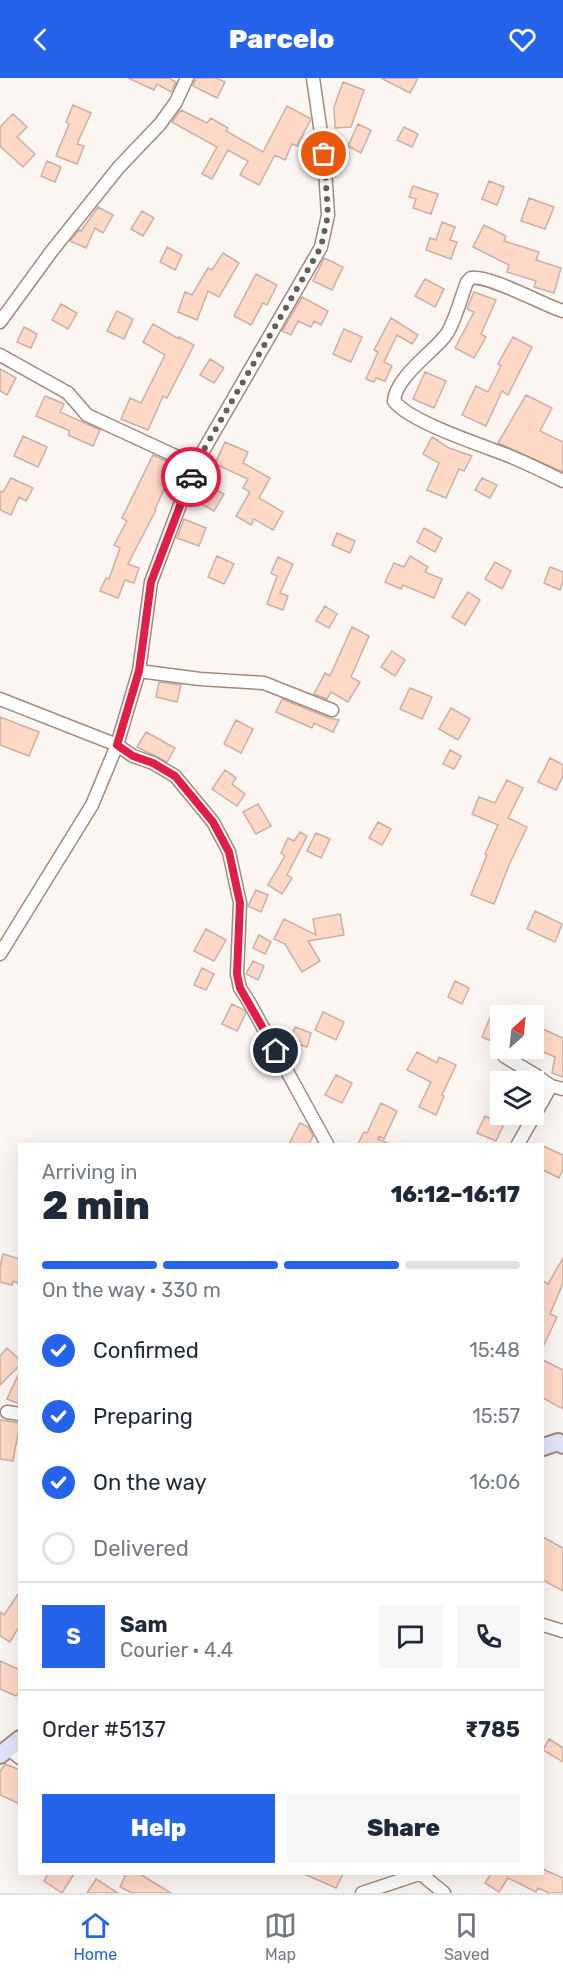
<!DOCTYPE html>
<meta charset="utf-8">
<style>
body{margin:0;font-family:Rubik,sans-serif;background:#f6f6f7;color:#1f2937;height:100vh;display:flex;flex-direction:column;font-size:22px;white-space:nowrap}
*{box-sizing:border-box;margin:0}
p{font-size:20px;color:#747a83}
.icon{flex:none;width:33px;height:33px;fill:none;stroke:currentColor;stroke-width:2;stroke-linecap:round;stroke-linejoin:round}
.map{position:relative;flex:1;overflow:hidden}
.side{position:absolute;left:18px;top:1065px;width:526px;height:732px;display:flex;flex-direction:column;background:#fff;border-radius:0px;box-shadow:0 6px 24px #0002}
.side>*{flex:none}
.needle{width:39px;rotate:27deg}
.controls{position:absolute;left:490px;top:927px;display:grid;gap:12px}
.controls a{display:grid;place-items:center;width:54px;height:54px;border-radius:0px;background:#fff;box-shadow:0 6px 24px #0002;font-size:30px}
.pin{position:absolute;display:grid;place-items:center;width:51px;height:51px;color:#fff;margin:-26px;border:3px solid #fff;border-radius:50%;box-shadow:0 2px 6px #0007}
.courier{position:absolute;display:grid;place-items:center;width:60px;height:60px;margin:-30px;border:4px solid #e11d48;border-radius:50%;background:#fff;color:#222;box-shadow:0 2px 8px #0007}
.overview em{font-style:normal;font-weight:800}
.overview div{display:flex;flex-direction:column-reverse}
.overview{display:flex;align-items:center;justify-content:space-between;height:102px;padding:0 24px}
h1{font-size:39px;font-weight:800;line-height:45px}
.bar{display:grid;grid-template-columns:repeat(4,1fr);gap:9px 6px;align-content:center;height:72px;padding:0 24px}
.bar i{height:8px;border-radius:4px;background:#e0e1e3}
.bar .current{background:#2563eb}
.bar p{grid-column:span 4}
.line{display:flex;align-items:center;gap:15px;padding:0 24px;border-top:2px solid #e0e1e3}
.line div{flex:1}
.round{display:grid;place-items:center;flex:none;width:63px;height:63px;border-radius:0px;background:#f6f6f7}
ol{padding:0 24px;list-style:none}
li{display:flex;align-items:center;gap:18px;height:66px}
li p{margin-inline-start:auto}
li .icon{padding:6px;border-radius:50%;background:#2563eb;color:#fff;stroke-width:4}
li:last-child{color:#747a83}
li i{width:33px;height:33px;border:3px solid #e0e1e3;border-radius:50%}
.button{display:flex;gap:12px;margin-top:auto;padding:12px 24px}
.button a{flex:1;height:69px;border-radius:0px;background:#2563eb;color:#fff;font-size:24px;font-weight:800;line-height:69px;text-align:center}
.button a+a{background:#f6f6f7;color:#1f2937}
header{display:flex;justify-content:space-between;align-items:center;height:78px;padding:0 24px;background:#2563eb;color:#fff;font-size:27px;font-weight:800}
.menu{display:flex;justify-content:space-around;align-items:center;height:84px;border-top:2px solid #e0e1e3;background:#fff;font-size:16px;color:#747a83}
.menu a{display:grid;justify-items:center;gap:3px}
.menu .current{color:#2563eb}
.map>svg:first-child{display:block}
.building{fill:#ffd9c8;stroke:#caafa2;stroke-width:1.5}
.lines{fill:none;stroke-linecap:round;stroke-linejoin:round}
.minor-casing{stroke:#a3897d;stroke-width:15}
.secondary-casing{stroke:#a3897d;stroke-width:20}
.minor{stroke:#fff;stroke-width:12}
.secondary{stroke:#e3e4fa;stroke-width:16}
.done{stroke:#665e5a;stroke-width:6;stroke-dasharray:0 10.8}
.route{stroke:#e11d48;stroke-width:8}
</style>
<header><svg class="icon" aria-label="back" viewBox="0 0 24 24"><path d="M15 5l-7 7 7 7"/></svg>Parcelo<svg class="icon" aria-label="heart" viewBox="0 0 24 24"><path d="M12 20l-8-8c-3-5 5-10 8-4 3-6 11-1 8 4z"/></svg></header>
<div class="map">
<svg width="563" height="1815" viewBox="0 0 563 1815">
<rect width="100%" height="100%" fill="#fcf6f3"/>
<path class="building" d="M128,0h41l7,4 -5,10 -14,-8 -3,6z
M196,0h20l9,4 -8,16 -24,-12z
M381,0h37l-8,15z
M343,4l21,8 -13,37 -16,1 -1,-21z
M73,27l18,8 -14,31 7,2 -7,18 -21,-8 13,-32 -3,-2z
M287,28l24,13 -14,27 -5,-2 -7,16 -10,-5 -16,30 -19,-10 8,-14 -20,-11 -16,29 -10,-5 15,-27 -45,-25 9,-12 26,13 4,-5 17,10 -2,3 37,21z
M13,36l14,13 -10,10 18,17 -12,13 -23,-21v-19z
M358,46l13,6 -10,23 -13,-7z
M404,49l14,7 -6,13 -15,-7z
M47,83l14,6 -6,15 -14,-6z
M489,103l15,6 -7,18 -15,-6z
M413,108l25,8 -7,20 -18,-6 3,-9 -7,-2z
M529,120l25,9 -9,22 -24,-8z
M98,129l15,8 -10,18 -8,-5 -9,20 -16,-7 9,-11 2,1z
M142,133l12,7 -11,18 -12,-7z
M442,144l13,5 -5,13 7,2 -6,17 -25,-9 4,-12 6,2z
M484,147l22,11 -2,5 35,11 -3,8 25,8 -7,25 -20,-6 2,-6 -29,-9 2,-7 -36,-18z
M167,169l15,8 -7,15 -15,-8z
M223,175l16,10 -20,34 -11,-6 -11,29 -19,-8 7,-20 7,3 16,-27 4,2z
M324,180l19,9 -11,23 -19,-9z
M256,196l21,11 -10,20 -4,-2 -12,22 -17,-9z
M425,201l19,10 -9,18 -20,-11z
M474,214l22,8 -15,34 5,3 -12,21 -19,-10 19,-36 -7,-3z
M302,219l26,14 -7,14 -7,-4 -3,6 -13,-6 -7,14 -9,-4z
M61,226l16,9 -9,16 -16,-9z
M117,233l16,8 -9,20 -17,-8z
M391,240l27,17 -6,9 -15,-9 -13,27 8,4 -7,15 -9,-3 -2,4 -8,-3 12,-27 -4,-2z
M153,246l26,15v-2l15,8 -27,53 -4,-2 -15,34 -27,-11 9,-21 11,5 24,-48 -22,-13z
M24,249l13,7 -6,14 -14,-6z
M344,251l18,8 -11,25 -18,-8z
M513,259l19,10 -24,48 -6,-4 -16,35 -24,-11 14,-29 12,6 13,-26 -3,-2z
M210,281l14,9 -10,15 -14,-8z
M0,291l16,9 -9,17 -7,-4z
M425,294l21,9 -12,27 -21,-9z
M526,317l26,13 -12,23 23,11v30l-65,-29z
M45,318l19,8 -4,8 40,18 -7,16 -25,-11 2,-4 -34,-15z
M23,358l24,11 -9,20 -24,-11z
M432,359l17,11 23,8 -8,15 -5,-2 -13,29 -19,-8 12,-27 -16,-9z
M225,364l23,10 -5,11 27,15 -11,20 24,14 -10,18 -19,-11 -3,6 -15,-9 14,-24 -7,-4 5,-9 -33,-15z
M153,377l22,10 -20,44 1,1 -28,54 11,4 -5,15 -9,-3 -7,18 -18,-7 6,-13 3,1 11,-31 -6,-3 13,-24 -5,-3z
M11,400l22,10 -7,13 -7,-4 -8,18 -11,-5v-19l3,1z
M482,400l15,7 -7,13 -15,-8z
M206,406l18,10 -10,17 -18,-10z
M184,441l22,9 -7,18 -22,-8z
M424,450l18,10 -7,14 -18,-10z
M337,455l18,8 -5,12 -18,-8z
M217,478l17,8 -10,20 -16,-7z
M410,478l18,11 -3,5 17,7 -8,19 -31,-13 -2,4 -16,-7 9,-19 10,4z
M278,479l15,7 -13,29 8,3 -5,14 -16,-6 10,-28 -6,-3z
M495,484l16,9 -9,18 -17,-10z
M550,489l13,5v9l-3,9 -16,-7z
M468,514l12,8 -15,25 -13,-8z
M325,528l12,8 -8,14 -13,-7z
M352,549l17,9 -18,41 9,5 -12,20 -17,-10 -4,7 -13,-5 11,-21 5,3z
M392,573l13,9 -10,16 -14,-9z
M159,604l22,3 -4,17 -21,-5z
M410,610l22,9 -10,22 -22,-10z
M282,621l47,19 10,2 -6,12 -19,-9 -2,5 -36,-16z
M451,630l19,11 -12,21 -19,-11z
M0,639l39,15 -10,24 -29,-11z
M236,642l17,9 -12,24 -17,-9z
M146,654l29,16 -8,14 -30,-15z
M450,672l11,6 -7,13 -11,-5z
M550,680l13,7v11l-7,14 -18,-8z
M225,692l11,8 -4,6 13,10 -8,12 -25,-17z
M507,702l16,8 -15,30 19,9 -18,38 -15,39 -23,-9 16,-40 -2,-1 13,-29 -26,-11 7,-17 16,6z
M258,726l13,22 -15,8 -13,-22z
M378,744l13,7 -9,16 -13,-7z
M300,754l7,4 -20,39 5,3 -10,16 -14,-9 17,-29 -4,-3 7,-15 6,3z
M316,755l14,6 -9,19 -14,-7z
M256,812l12,5 -7,17 -13,-6z
M535,833l27,13 -7,18 -28,-13z
M340,836l4,21 -36,6 12,20 -18,11 -17,-28 -11,-5 10,-20 32,16 -3,-16z
M206,851l20,11 -12,21 -20,-10z
M259,857l12,7 -6,12 -12,-6z
M253,883l11,5 -6,14 -12,-6z
M202,890l12,6 -8,16 -12,-5z
M455,903l14,7 -7,16 -14,-7z
M232,926l12,6 2,3 -9,18 -15,-7z
M323,934l21,10 -8,18 -21,-10z
M492,935l9,4v28l-19,-8z
M534,947l29,13v39l-11,-4 3,-16 -21,-9z
M295,949l16,6 -4,14 -17,-6z
M417,974l20,11 2,-6 17,8 -14,30 2,1 -8,19 -17,-8 12,-25 -24,-12z
M336,997l16,8 -10,20 -17,-8z
M381,1025l16,8 -13,28 -5,-3 -1,3 12,5h-32l6,-12 3,1z
M485,1038l19,8 -8,17 -19,-8z
M300,1045l8,4 5,9 -4,8h-20z
M543,1068l20,9v14l-4,9 -16,-8z
M3,1176l17,5v25l-7,-3 -1,4 -12,-3v-15z
M563,1180v25l-13,31 7,3 -14,30v-66l5,3z
M7,1270l13,12v5l-20,20v-29z
M543,1282l20,10v39l-20,-11z
M20,1293v33l-13,-5z
M0,1342l20,3 -7,38 -13,-2z
M543,1459l20,11v43l-20,-11z
M20,1513v34l-10,17 -10,-6v-24l4,3z
M0,1583l20,9v19l-4,7 -16,-7z
M549,1661l14,9v14l-20,-12z
M5,1686l15,6v34l-20,-9v-23z
M543,1791l20,9v15h-14l-11,-5 -2,4 -28,-14 -9,14 -14,-9 6,-9h52z
M48,1796h26l-12,19 -18,-12z
M126,1796h14l31,19h-39l-12,-6z
M304,1796h39l-7,14z
M96,1801l22,14h-31z"/>
<g class="lines">
<g class="minor-casing">
<path id="minor" d="M563,233c-20,-6 -75,-37 -92,-33l-4,4c-6,15 -12,40 -21,53 -15,19 -50,42 -52,66 16,21 87,44 113,54 19,8 38,17 56,26
M0,244l51,-70 68,-85 41,-43 16,-22 11,-24
M0,277l68,38 19,22 108,50
M139,593l61,8 64,4 68,27
M0,621l117,46 16,11 20,7 22,13 38,46 16,30 11,51 -3,71 3,14 9,14 78,142
M0,876l92,-149 25,-60 22,-74 12,-89 44,-117 126,-218 7,-32 -4,-61 -11,-76
M504,978l33,20 14,10 12,3
M518,1066l33,-58
M7,1334l13,2
M543,1547l20,6
M7,1670l13,10
M421,1796l23,19
M362,1815l57,-19"/>
</g>
<g class="secondary-casing">
<path id="secondary" d="M543,1369l15,-5 5,3
M0,1677l20,-16"/>
</g>
<use href="#minor" class="minor"/>
<use href="#secondary" class="secondary"/>
</g>
<g class="lines">
<path class="done" d="M191,399l4,-12 126,-218 7,-32 -4,-61"/>
<path class="route" d="M191,399l-40,105 -12,89 -22,74 16,11 20,7 22,13 38,46 16,30 11,51 -3,71 3,14 36,63"/>
</g>
</svg>
<div class="controls">
<a><svg class="needle" viewBox="-14 -14 28 28"><path d="M0-13l5 13h-10z" fill="#e53935"/><path d="M0 13l5-13h-10z" fill="#747a83"/></svg></a>
<a><svg class="icon" aria-label="layers" viewBox="0 0 24 24"><path d="M12 4l9 5-9 5-9-5zM3 14l9 5 9-5"/></svg></a>
</div>
<div class="pin" style="left:324px;top:76px;background:#ea580c"><svg class="icon" aria-label="bag" viewBox="0 0 24 24"><path d="M5 8h14l-1 12H6zM9 8a3 3 0 0 1 6 0"/></svg></div>
<div class="pin" style="left:276px;top:973px;background:#1f2937"><svg class="icon" aria-label="home" viewBox="0 0 24 24"><path d="M3 11l9-7 9 7M6 9v11h12V9"/></svg></div>
<div class="courier" style="left:191px;top:399px"><svg class="icon" aria-label="car" viewBox="0 0 24 24"><path d="M5 17H2v-5l4-1 3-4h7l3 4 3 1v5h-3M9 17h6M6 11h13"/><circle cx="7" cy="17" r="2"/><circle cx="17" cy="17" r="2"/></svg></div>
<section class="side">
<div class="overview"><div><h1>2 min</h1><p>Arriving in</p></div><em>16:12–16:17</em></div>
<div class="bar"><i class="current"></i><i class="current"></i><i class="current"></i><i></i><p>On the way · 330 m</p></div>
<ol>
<li><svg class="icon" aria-label="check" viewBox="0 0 24 24"><path d="M5 12l5 5 9-10"/></svg>Confirmed<p>15:48</p></li>
<li><svg class="icon" aria-label="check" viewBox="0 0 24 24"><path d="M5 12l5 5 9-10"/></svg>Preparing<p>15:57</p></li>
<li><svg class="icon" aria-label="check" viewBox="0 0 24 24"><path d="M5 12l5 5 9-10"/></svg>On the way<p>16:06</p></li>
<li><i></i>Delivered</li>
</ol>
<div class="line" style="height:108px"><b class="round" style="background:#2563eb;color:#fff">S</b><div><b>Sam</b><p>Courier · 4.4</p></div><a class="round"><svg class="icon" aria-label="chat" viewBox="0 0 24 24"><path d="M4 5h16v11H9l-5 4z"/></svg></a><a class="round"><svg class="icon" aria-label="phone" viewBox="0 0 24 24"><path d="M5 4h4l2 5-3 2q2 4 5 5l2-3 5 2v4C11 20 4 13 5 4z"/></svg></a></div>
<div class="line" style="height:78px"><div>Order #5137</div><b>₹785</b></div>
<div class="button"><a>Help</a><a>Share</a></div>
</section>
</div>
<nav class="menu">
<a class="current"><svg class="icon" aria-label="home" viewBox="0 0 24 24"><path d="M3 11l9-7 9 7M6 9v11h12V9"/></svg>Home</a>
<a><svg class="icon" aria-label="map" viewBox="0 0 24 24"><path d="M3 6l6-2 6 2 6-2v14l-6 2-6-2-6 2zM9 4v14M15 6v14"/></svg>Map</a>
<a><svg class="icon" aria-label="saved" viewBox="0 0 24 24"><path d="M7 4h10v16l-5-4-5 4z"/></svg>Saved</a>
</nav>
